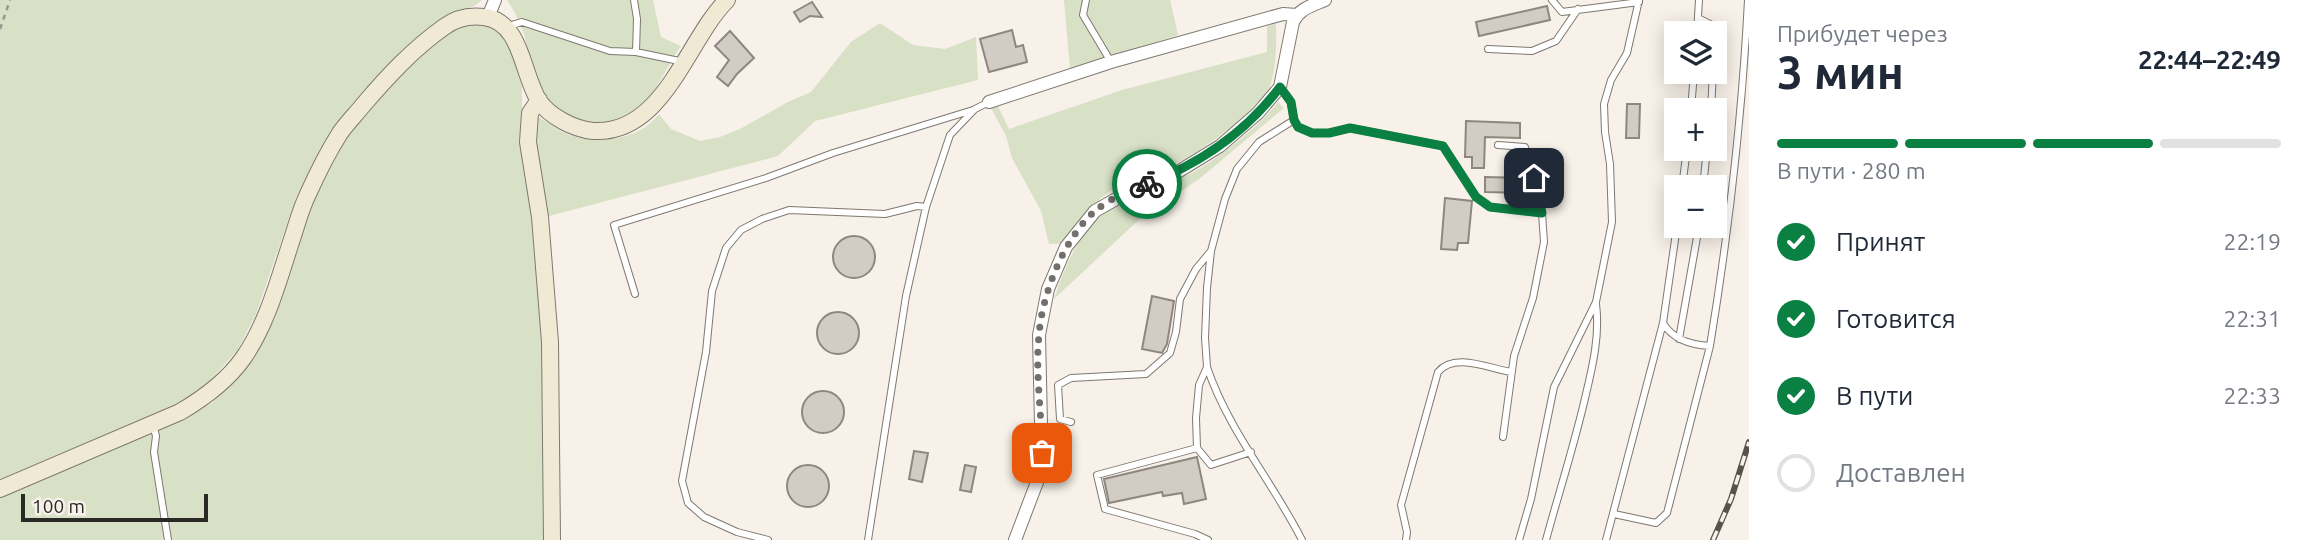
<!DOCTYPE html>
<html lang="ru">
<meta charset="utf-8">
<style>
body{margin:0;font-family:Ubuntu,sans-serif;background:#f6f6f7;color:#1f2937;height:100vh;display:flex;flex-direction:column;font-size:26px;white-space:nowrap}
*{box-sizing:border-box;margin:0}
p{font-size:23px;color:#747a83}
.icon{flex:none;width:38px;height:38px;fill:none;stroke:currentColor;stroke-width:2;stroke-linecap:round;stroke-linejoin:round}
.map{position:relative;flex:1;overflow:hidden}
.panel{display:flex;flex-direction:column;background:#fff;width:560px}
.panel>*{flex:none}
.buttons{position:absolute;left:1664px;top:21px;display:grid;gap:14px}
.buttons a{display:grid;place-items:center;width:63px;height:63px;border-radius:0px;background:#fff;box-shadow:0 4px 18px #0003;font-size:35px}
.scale{position:absolute;left:21px;bottom:18px;width:187px;box-sizing:border-box;padding-left:7px;border:4px solid #2b2926;border-top:0;font-size:19px;line-height:24px;white-space:nowrap;color:#2b2926;-webkit-text-stroke:5px #f8f1e9;paint-order:stroke}
.pin{position:absolute;display:grid;place-items:center;width:60px;height:60px;color:#fff;margin:-30px;border-radius:14px;box-shadow:0 4px 10px #0006}
.courier{position:absolute;display:grid;place-items:center;width:70px;height:70px;margin:-35px;border:5px solid #0b8043;border-radius:50%;background:#fff;color:#222;box-shadow:0 2px 9px #0007}
.summary em{font-style:normal;font-weight:700}
.summary div{display:flex;flex-direction:column-reverse}
.summary{display:flex;align-items:center;justify-content:space-between;height:119px;padding:0 28px}
h1{font-size:46px;font-weight:700;line-height:52px}
.bar{display:grid;grid-template-columns:repeat(4,1fr);gap:10px 7px;align-content:center;height:84px;padding:0 28px}
.bar i{height:9px;border-radius:5px;background:#e0e1e3}
.bar .current{background:#0b8043}
.bar p{grid-column:span 4}
ol{padding:0 28px;list-style:none}
li{display:flex;align-items:center;gap:21px;height:77px}
li p{margin-inline-start:auto}
li .icon{padding:7px;border-radius:50%;background:#0b8043;color:#fff;stroke-width:4}
li:last-child{color:#747a83}
li i{width:38px;height:38px;border:4px solid #e0e1e3;border-radius:50%}
main{display:flex;flex:1;min-height:0}
.map>svg:first-child{display:block}
.green{fill:#d8e0c6}
.building{fill:#d3ccc4;stroke:#8d8780;stroke-width:2}
.lines{fill:none;stroke-linecap:round;stroke-linejoin:round}
.lane-casing{stroke:#7e7870;stroke-width:8}
.street-casing{stroke:#7e7870;stroke-width:14}
.secondary-casing{stroke:#7e7870;stroke-width:18}
.path{stroke:#9b9690;stroke-width:2.5;stroke-dasharray:5 5;stroke-linecap:butt}
.lane{stroke:#fff;stroke-width:6}
.street{stroke:#fff;stroke-width:12}
.secondary{stroke:#f0ead4;stroke-width:16}
.rail-casing{stroke:#56534e;stroke-width:6}
.rail{stroke:#f8f1e9;stroke-width:3.5;stroke-dasharray:10;stroke-linecap:butt}
.done{stroke:#736f6a;stroke-width:7;stroke-dasharray:0 12.6}
.route{stroke:#0b8043;stroke-width:9}
</style>
<main>
<div class="map">
<svg width="1749" height="540" viewBox="0 0 1749 540">
<rect width="100%" height="100%" fill="#f8f1e9"/>
<path class="green" d="M0,0h482l-8,6 -36,15 -53,49 -52,60 -36,65 -41,119 -19,37 -36,39 -24,16 -177,75z
M507,0h146l8,37 20,9c-13,19 -24,43 -38,59 -18,21 -52,24 -75,12 -13,-7 -22,-19 -29,-32 -9,-15 -10,-34 -15,-51 -4,-12 -10,-24 -17,-34z
M1064,0h106l8,35 -108,34z
M473,23l13,2 12,6 8,9 9,21 7,26v67l11,68 10,111 4,207h-547v-43l182,-77 30,-17 39,-42 24,-43 39,-119 33,-62 60,-69 52,-43z
M880,23l33,22 32,4 31,-12 2,43 -163,41 -37,35 -229,60 -15,-59 2,-34 2,-5c10,2 15,10 24,14 30,13 75,11 97,-18l12,15 29,12 20,-4 20,-8 48,-27 23,-10 40,-50z
M1276,24c1,18 0,53 -9,69 -12,21 -70,60 -93,72 -16,8 -35,10 -51,18 -27,15 -42,35 -60,60l-14,1 -8,-33 -29,-53 -6,-22 -15,-28 7,-2 11,23 113,-39 145,-38v-26z
M1278,102l6,6 -86,72 -54,35 -90,84c11,-32 21,-58 46,-83 21,-19 52,-25 77,-36 32,-13 80,-51 101,-78z"/>
<path class="building" d="M812,2l10,15 -12,-1 -10,6 -6,-10z
M1547,6l3,14 -71,16 -3,-14z
M1012,30l4,17 7,-2 4,17 -38,10 -9,-33z
M730,31l24,27 -17,16 -9,12 -11,-9 12,-17 -14,-14z
M1627,104h13l-1,34h-13z
M1466,121l54,2v15l-35,-1 -1,31h-12v-11h-7z
M1485,177l42,1 2,15 -44,-1z
M1445,198l27,3 -4,42h-10l-1,7 -16,-1z
M833 257a21 21 0 1 1 42 0a21 21 0 1 1-42 0Z
M1152,296l22,5 -7,43 -5,9 -20,-4z
M817 333a21 21 0 1 1 42 0a21 21 0 1 1-42 0Z
M802 412a21 21 0 1 1 42 0a21 21 0 1 1-42 0Z
M914,451l14,2 -6,29 -13,-3z
M1197,457l9,42 -22,5 -2,-11 -19,3 -1,-4 -53,11 -5,-24z
M965,465l11,2 -5,25 -11,-2z
M787 486a21 21 0 1 1 42 0a21 21 0 1 1-42 0Z"/>
<g class="lines">
<g class="lane-casing">
<path id="lane" d="M634,0l3,19 -1,33
M1086,0l-3,15 28,47
M1552,0l10,12 77,-10
M1698,18l18,9 -1,19
M508,26l14,-4 88,29 26,1 48,10
M1697,33l2,-33
M1488,49l44,2 24,-10 22,-32
M1280,87l11,15 3,18 4,7 14,6h17l21,-5 93,18 33,51 14,10 52,6
M1691,110l3,-38
M1711,110l2,-38
M1498,145l27,2 17,66 2,29 -11,56 -19,58 -11,81
M1682,187l5,-38
M1703,187l4,-38
M635,294l-21,-69 152,-47 67,-25 140,-43
M1663,323c10,17 28,22 47,23 19,-116 32,-228 38,-346
M1679,339l20,-113
M1207,367c21,63 65,114 95,173
M1071,422l-11,-3 -2,-34 13,-7 75,-4 24,-21 6,-21 4,-33 16,-30 15,-18 14,-52 12,-30 22,-27 35,-22
M153,425l3,11 -2,16 14,88
M1197,448l14,17 40,-13
M1614,514l42,9 11,-10 43,-167
M768,540l-31,-8 -33,-15 -16,-14 -6,-22 24,-129 6,-61 14,-43 15,-18 21,-11 27,-9 96,4 32,-8 9,1
M868,540l38,-244 20,-89 24,-72 25,-26 14,-7
M1208,540l-13,-6 -90,-25 -8,-34 100,-27 -1,-30 3,-33 8,-18 -2,-29 2,-50 4,-37
M1406,540l1,-8 -6,-27 37,-133c16,-20 50,-4 73,0
M1519,540l12,-41 23,-112 42,-85 16,-80 -2,-58 -5,-32 -1,-28 7,-24 16,-27 12,-53
M1546,540c13,-48 29,-97 40,-146 7,-29 14,-60 10,-90
M1606,540l57,-217 14,-97"/>
</g>
<g class="street-casing">
<path id="street" d="M488,17l7,-17
M989,102l122,-40 172,-48 14,1
M1015,540l27,-71 -3,-134 9,-46 18,-42 29,-36 35,-20 46,-18 44,-27 38,-33 22,-26 13,-65c7,-14 18,-16 32,-22"/>
</g>
<g class="secondary-casing">
<path id="secondary" d="M539,100l-9,13 -2,29 12,75 10,125 2,198
M0,489l180,-77c24,-14 48,-32 64,-55 24,-35 35,-79 48,-118 5,-15 9,-31 16,-45 9,-20 20,-42 32,-61 7,-10 16,-19 24,-29 24,-28 49,-55 80,-77 12,-9 24,-12 40,-10 38,4 38,58 55,84 11,16 35,28 54,30 71,4 93,-90 134,-131"/>
</g>
<path class="path" d="M0,29l10,-29"/>
<use href="#lane" class="lane"/>
<use href="#street" class="street"/>
<use href="#secondary" class="secondary"/>
<g class="rail-casing">
<path id="rail" d="M1713,540l18,-41 18,-57"/>
</g>
<use href="#rail" class="rail"/>
</g>
<g class="lines">
<path class="done" d="M1042,453c0,-39 -7,-79 -3,-118 3,-41 25,-97 56,-124 14,-12 35,-21 52,-27"/>
<path class="route" d="M1147,184c52,-20 99,-52 133,-97l11,15 3,18 4,7 14,6h17l21,-5 93,18 33,51 14,10 52,6 -8,-35"/>
</g>
</svg>
<div class="buttons">
<a><svg class="icon" aria-label="layers" viewBox="0 0 24 24"><path d="M12 4l9 5-9 5-9-5zM3 14l9 5 9-5"/></svg></a>
<a>+</a>
<a>−</a>
</div>
<div class="scale">100 m</div>
<div class="pin" style="left:1042px;top:453px;background:#ea580c"><svg class="icon" aria-label="bag" viewBox="0 0 24 24"><path d="M5 8h14l-1 12H6zM9 8a3 3 0 0 1 6 0"/></svg></div>
<div class="pin" style="left:1534px;top:178px;background:#1f2937"><svg class="icon" aria-label="home" viewBox="0 0 24 24"><path d="M3 11l9-7 9 7M6 9v11h12V9"/></svg></div>
<div class="courier" style="left:1147px;top:184px"><svg class="icon" aria-label="bike" viewBox="0 0 24 24"><circle cx="6" cy="16" r="4"/><circle cx="18" cy="16" r="4"/><path d="M6 16l4-8h5l3 8M10 8l3 8H6M13 5h3"/></svg></div>
</div>
<section class="panel">
<div class="summary"><div><h1>3 мин</h1><p>Прибудет через</p></div><em>22:44–22:49</em></div>
<div class="bar"><i class="current"></i><i class="current"></i><i class="current"></i><i></i><p>В пути · 280 m</p></div>
<ol>
<li><svg class="icon" aria-label="check" viewBox="0 0 24 24"><path d="M5 12l5 5 9-10"/></svg>Принят<p>22:19</p></li>
<li><svg class="icon" aria-label="check" viewBox="0 0 24 24"><path d="M5 12l5 5 9-10"/></svg>Готовится<p>22:31</p></li>
<li><svg class="icon" aria-label="check" viewBox="0 0 24 24"><path d="M5 12l5 5 9-10"/></svg>В пути<p>22:33</p></li>
<li><i></i>Доставлен</li>
</ol>
</section>
</main>
